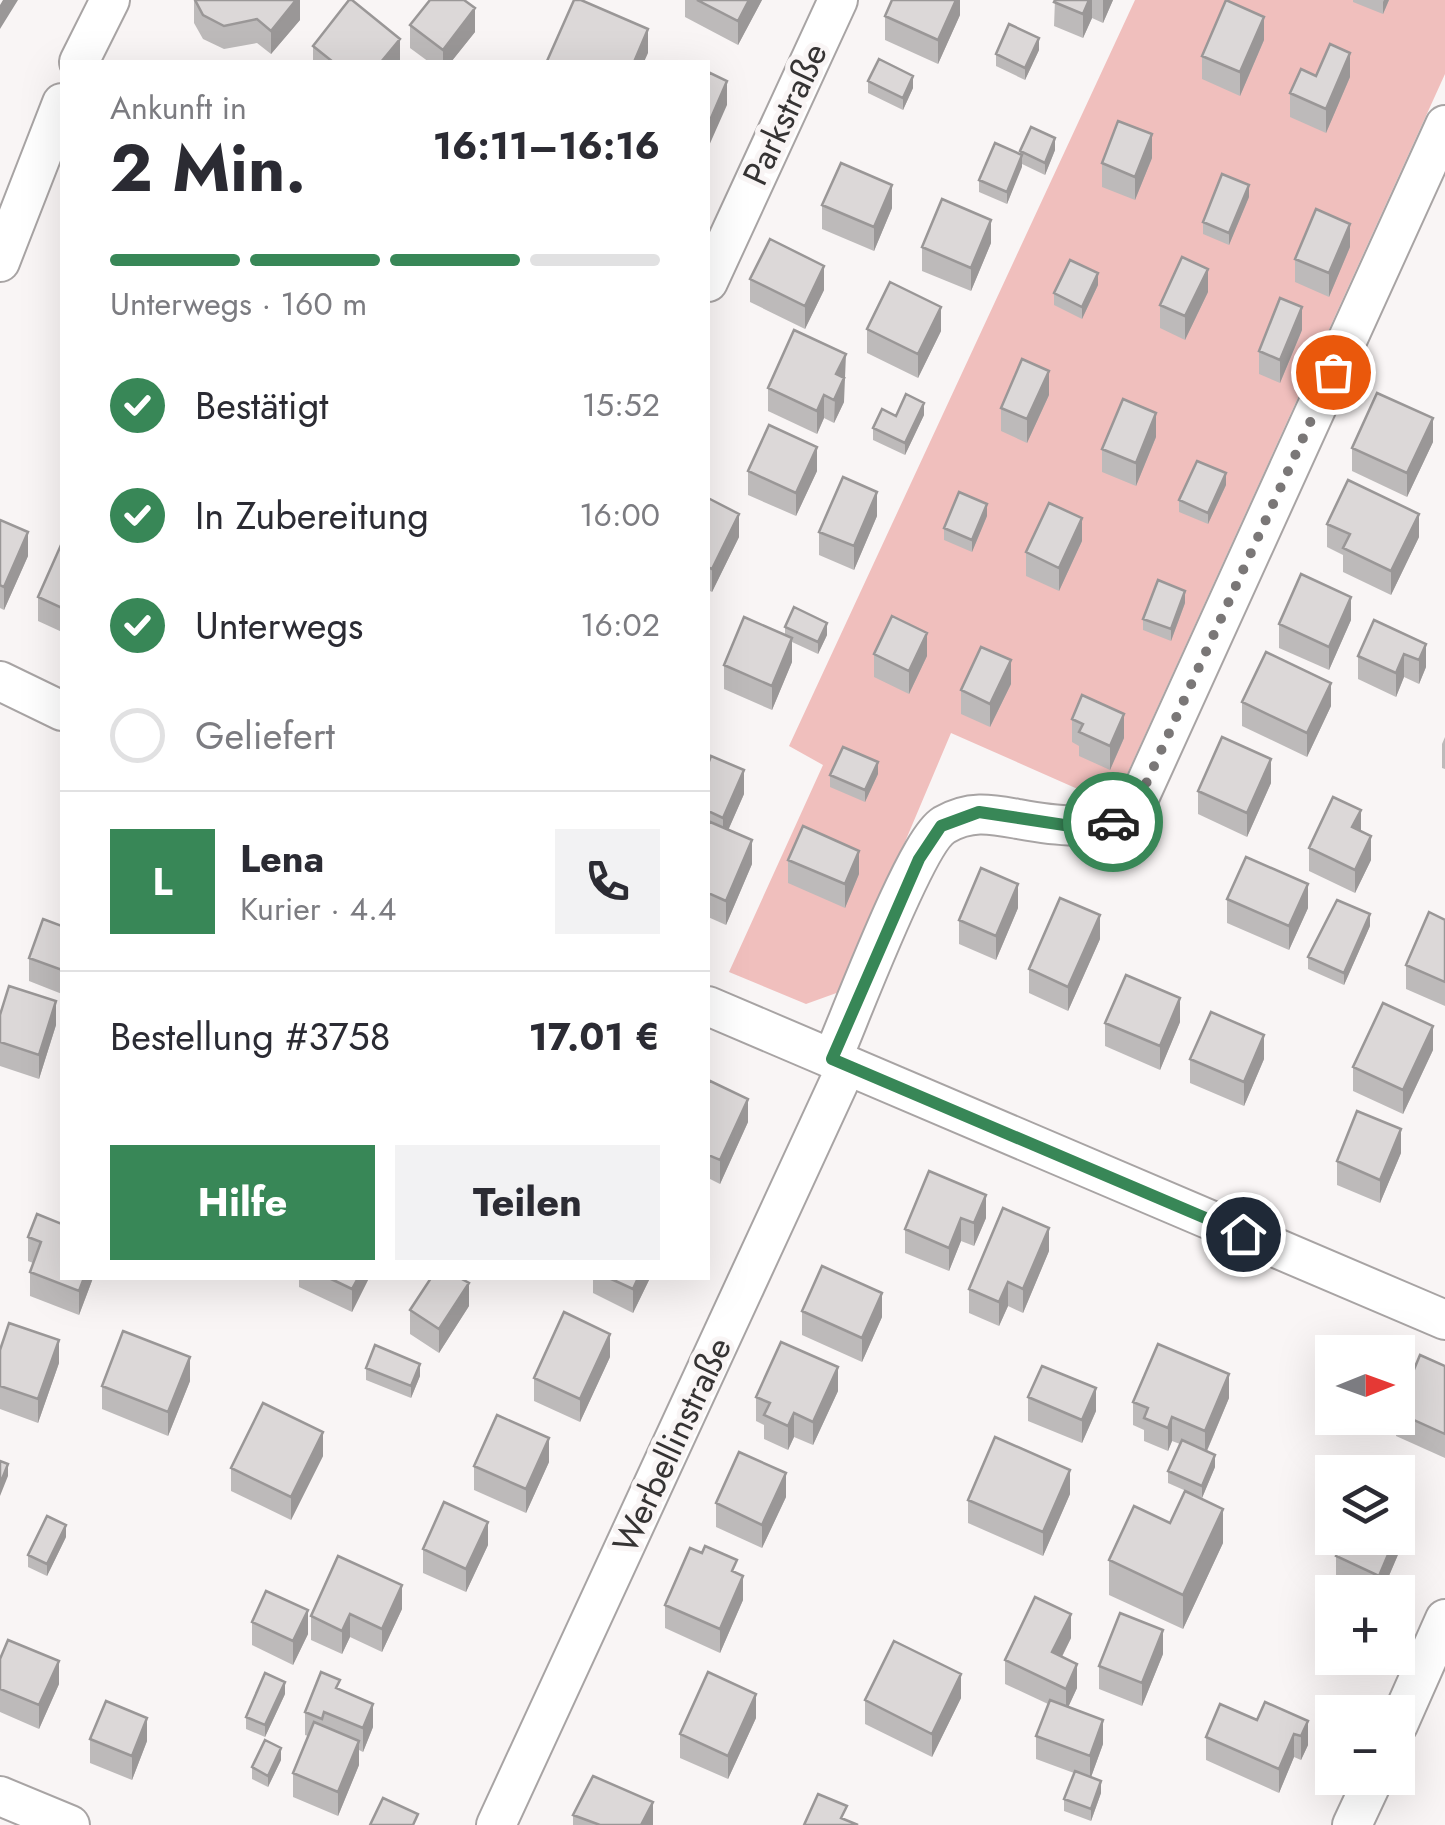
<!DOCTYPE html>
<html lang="de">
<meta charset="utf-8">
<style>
body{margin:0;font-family:Jost,sans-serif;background:#f2f2f3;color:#2b2b33;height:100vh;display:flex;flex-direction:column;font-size:38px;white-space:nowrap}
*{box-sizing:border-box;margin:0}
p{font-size:32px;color:#7c7c81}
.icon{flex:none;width:55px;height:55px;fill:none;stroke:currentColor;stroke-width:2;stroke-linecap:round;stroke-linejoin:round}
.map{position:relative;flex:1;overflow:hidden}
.drawer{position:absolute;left:60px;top:60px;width:650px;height:1220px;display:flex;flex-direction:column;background:#fff;border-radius:0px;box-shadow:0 10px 40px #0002}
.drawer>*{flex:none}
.needle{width:65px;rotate:89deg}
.fabs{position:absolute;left:1315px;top:1335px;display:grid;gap:20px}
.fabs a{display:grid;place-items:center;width:100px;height:100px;border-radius:0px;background:#fff;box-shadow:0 10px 40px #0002;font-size:50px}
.pin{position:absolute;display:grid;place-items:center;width:85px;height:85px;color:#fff;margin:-42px;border:5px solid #fff;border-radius:50%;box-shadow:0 2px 10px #0007}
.courier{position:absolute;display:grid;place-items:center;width:100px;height:100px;margin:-50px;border:8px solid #388757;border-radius:50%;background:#fff;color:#222;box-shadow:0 2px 12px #0007}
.overview em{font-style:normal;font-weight:700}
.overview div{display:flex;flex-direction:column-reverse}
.overview{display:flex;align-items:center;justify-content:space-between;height:170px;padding:0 50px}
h1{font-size:65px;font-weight:700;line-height:75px}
.bar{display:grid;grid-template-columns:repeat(4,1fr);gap:15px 10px;align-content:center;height:120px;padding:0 50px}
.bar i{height:12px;border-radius:8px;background:#e1e1e2}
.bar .current{background:#388757}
.bar p{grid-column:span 4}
.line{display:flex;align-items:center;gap:25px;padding:0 50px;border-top:2px solid #e1e1e2}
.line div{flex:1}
.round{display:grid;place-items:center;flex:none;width:105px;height:105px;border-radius:0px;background:#f2f2f3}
ol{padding:0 50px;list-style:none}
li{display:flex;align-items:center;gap:30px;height:110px}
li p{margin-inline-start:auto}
li .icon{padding:10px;border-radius:50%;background:#388757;color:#fff;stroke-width:4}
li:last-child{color:#7c7c81}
li i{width:55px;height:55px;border:5px solid #e1e1e2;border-radius:50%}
.action{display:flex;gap:20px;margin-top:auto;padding:20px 50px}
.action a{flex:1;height:115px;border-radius:0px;background:#388757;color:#fff;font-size:40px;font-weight:700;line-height:115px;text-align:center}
.action a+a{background:#f2f2f3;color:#2b2b33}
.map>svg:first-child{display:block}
.green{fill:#f0bfbd}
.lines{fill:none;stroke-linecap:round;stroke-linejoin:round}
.minor-casing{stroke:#a8a4a4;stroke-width:42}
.minor{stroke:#fff;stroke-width:38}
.wall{fill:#bdbaba}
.shaded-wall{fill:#9a9797}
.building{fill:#dcd8d8;stroke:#9a9797;stroke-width:2.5}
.done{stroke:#7a7777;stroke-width:10;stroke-dasharray:0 18}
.route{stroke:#388757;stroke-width:12}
.labels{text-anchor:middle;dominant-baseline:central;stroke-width:10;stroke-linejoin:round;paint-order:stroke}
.street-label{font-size:35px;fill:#353333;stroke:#f9f5f5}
</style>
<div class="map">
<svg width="1445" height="1825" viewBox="0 0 1445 1825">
<rect width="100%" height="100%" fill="#f9f5f5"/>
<path class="green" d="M1135,0h310v74l-322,709 -34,11 -138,-61 -109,258 -36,13 -77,-32 94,-207 -34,-19z"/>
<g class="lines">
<g class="minor-casing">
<path id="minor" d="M79,62l31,-62
M0,262l62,-159
M708,282l130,-282
M0,681l62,30
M708,1006l737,314
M832,1059c18,-41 83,-216 112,-234 26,-15 46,-11 74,-6 43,8 80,13 117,-12l310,-682
M1398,1725l47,-106
M0,1796l70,29
M496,1825l351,-760
M1352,1825l22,-47"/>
</g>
<use href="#minor" class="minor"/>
</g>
<path class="wall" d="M194,0h106v20l-29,34 -14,-11 -33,6 -21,-10 -9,-16z
M685,0h77l-24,45 -53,-28z
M960,0v15l-22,49 -53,-24v-24z
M1055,0h58l-10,23 -11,-5 -9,20 -29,-12z
M1353,0h36l-6,14 -30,-12z
M410,25l65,7 -24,30h-22l-19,-14z
M1264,40l-24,56 -38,-17v-23z
M313,46l87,16h-87z
M1039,50l-14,30 -29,-14v-12z
M1316,76l34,1 -24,56 -36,-16v-24z
M868,81l45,7 -10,22 -35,-17z
M1055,150l-10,25 -23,-11 -15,40 -28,-12v-12l41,-26v-3z
M1152,158l-17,42 -33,-13v-24z
M1249,197l-20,48 -26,-11v-12z
M822,205l70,3 -18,43 -52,-22z
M991,243l-20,48 -49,-20v-24z
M1350,247l-21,50 -34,-15v-23z
M750,279l74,11 -19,39 -55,-27z
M1098,285l-16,34 -28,-14v-12z
M1208,292l-23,48 -25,-12v-23z
M867,329l74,2 -23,47 -51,-25z
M1302,330l-22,53 -21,-9v-23z
M846,377l-2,4v21l-10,21 -10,-5 -7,16 -49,-23v-23z
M1049,395l-22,48 -26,-12v-23z
M924,415l-19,40 -32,-15v-12l23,-12z
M1156,437l-20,49 -34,-14v-23z
M1433,442l-26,55 -55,-26v-23z
M748,471h69l-21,45 -48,-21z
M1226,485l-18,39 -29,-12v-12z
M708,498l31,39 -27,55 -4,-2z
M877,516l-23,54 -35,-15v-23z
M987,516l-15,36 -28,-12v-12z
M0,520l28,36 -24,54 -4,-2z
M1327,524l92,13 -28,58 -48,-23v-17l-16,-8z
M1082,541l-23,50 -33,-15v-24z
M62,545v87l-24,-11v-24z
M1185,603l-14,38 -28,-11v-11z
M1351,620l-22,50 -50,-22v-24z
M785,627l42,8 -9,19 -26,-12v20l-20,48 -48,-21v-24l61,-30z
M1426,644v23l-7,17 -15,-7 -8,20 -38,-18v-23z
M874,654l53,2 -18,38 -35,-17z
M1011,684l-21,43 -29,-13v-24z
M1242,702l89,4 -24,51 -65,-31z
M1072,719l52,19 -14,32 -31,-14v-10l-7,-4z
M1445,737v32l-3,-1v-24z
M708,764l36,30 -16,36 24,34 -26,61 -18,-8z
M878,774l-13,28 -35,-15v-12z
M1271,783l-24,54 -49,-23v-23z
M1361,831l10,29 -16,33 -46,-22v-23z
M788,860l71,14 -14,34 -57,-25z
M1227,899l81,9 -19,42 -62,-27z
M1018,908l-22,52 -37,-16v-24z
M1445,920v86l-39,-17v-24z
M62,926v68l-33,-13v-23z
M1370,926l-26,59 -36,-16v-12z
M1100,939l-32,72 -39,-18v-24z
M0,1015l56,10 -17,54 -39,-13z
M1180,1022l-20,48 -55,-24v-23z
M1433,1050l-30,64 -50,-23v-24z
M1190,1059h74l-20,47 -54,-23z
M708,1080l40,42 -28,62 -12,-6z
M1401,1153l-21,50 -43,-18v-24z
M929,1171l57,47 -12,28 -13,-5 -12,30 -44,-18v-24z
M37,1214l25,64h31l-14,37 -49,-19v-24l3,-9 -5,-2v-24z
M1049,1251l-26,62 -15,-7 -9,20 -30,-13v-24z
M299,1278h70l-17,34 -53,-25z
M593,1278h57l-17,35 -40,-20z
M469,1306l-30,47 -29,-19v-24z
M802,1311l80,6 -20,45 -60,-27z
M0,1350l59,13 -21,60 -38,-14z
M610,1357l-30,65 -46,-21v-23z
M1445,1366v92l-49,-22v-18h2v-10z
M366,1368l54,8 -9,22 -45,-18z
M190,1381l-22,55 -66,-27v-23z
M838,1391l-25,54 -19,-8 -6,13 -24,-11v-14l-8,-4v-24z
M1028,1397l68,14 -14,32 -54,-22z
M1229,1398l-22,53 8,16 -13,31 -34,-15v-12l12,-27 -8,-3 -4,10 -24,-10v-11l-11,-5v-23z
M323,1456l-32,64 -60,-29v-23z
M549,1462l-23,51 -52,-23v-24z
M1070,1494l-27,62 -75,-33v-23z
M786,1497l-24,51 -46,-21v-24z
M1170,1523l53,20 -40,86 -74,-34v-35z
M66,1537l-19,39 -19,-9v-12z
M488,1545l-22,47 -43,-19v-24z
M1400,1550l-18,42h-18l-28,-12v-24z
M743,1600l-23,53 -55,-25v-23z
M402,1609l-20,43 -32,-15 -8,17 -31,-14v-24z
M252,1622l56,12 -15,31 -41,-20z
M1071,1638l-9,19 15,31 -9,19 35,37 -12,33 10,16 -10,28 -27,-10v-12l10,-26 -38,-14v-23l12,-32 -43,-20v-24z
M1163,1654l-21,52 -43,-17v-23z
M0,1659l59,25 -20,45 -39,-17z
M340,1690l33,37 -10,25 -4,-2v15l-21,51 -45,-19v-24l15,-37 -3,-1v-23z
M285,1694l-20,43 -19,-8v-12z
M961,1698l-29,59 -67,-33v-24z
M756,1718l-28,61 -48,-21v-24z
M1257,1720l51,1v24l-7,15 -7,-3 -15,36 -73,-33v-23z
M90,1739l57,2 -15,39 -42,-17z
M281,1760l-13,27 -16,-8v-12z
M573,1815l80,10h-80z"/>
<path class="shaded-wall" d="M3,0h15l-18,29v-24z
M296,0h4v20l-29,34v-23z
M749,0h13l-24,45v-24z
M956,0h4v15l-22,49v-24z
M1089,0h3v18l-9,20v-24z
M1103,0h10l-10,23z
M1384,0h5l-6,14v-12z
M475,8v24l-24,30h-8v-12z
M1264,17v23l-24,56v-24z
M648,29v24l-4,9h-10z
M1039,38v12l-14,30v-12z
M400,39v23h-19z
M1350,53v24l-24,56v-24z
M913,76v12l-10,22v-12z
M727,81v24l-19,43v-23z
M1152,134v24l-17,42v-23z
M1055,138v12l-10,25v-12z
M1022,155v12l-15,37v-12z
M892,185v23l-18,43v-24z
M1249,185v12l-20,48v-12z
M991,220v23l-20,48v-23z
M1350,224v23l-21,50v-24z
M824,266v24l-19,39v-23z
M1208,269v23l-23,48v-24z
M1098,273v12l-16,34v-12z
M941,307v24l-23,47v-24z
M1302,307v23l-22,53v-23z
M846,354l-2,48 -10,21 2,-49z
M1049,371v24l-22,48v-24z
M824,395v23l-7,16v-23z
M924,403v12l-19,40v-12z
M1156,413v24l-20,49v-23z
M1433,418v24l-26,55v-24z
M817,447v24l-21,45v-23z
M1226,473v12l-18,39v-11z
M877,492v24l-23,54v-24z
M987,504v12l-15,36v-12z
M739,514v23l-27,55v-23z
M1419,514v23l-28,58v-24z
M1082,518v23l-23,50v-23z
M28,532v24l-24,54v-23z
M1185,591v12l-14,38v-12z
M1351,597v23l-22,50v-23z
M827,623v12l-9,19v-12z
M927,633v23l-18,38v-23z
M792,638v24l-20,48v-24z
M1426,644v23l-7,17v-24z
M1404,654v23l-8,20v-24z
M1011,660v24l-21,43v-23z
M1331,683v23l-24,51v-24z
M1124,714v24l-14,32v-24z
M1271,759v24l-24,54v-24z
M878,762v12l-13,28v-12z
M744,770v24l-21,48v-24z
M1361,810v23l-9,-6z
M1371,836v24l-16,33v-23z
M752,840v24l-26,61v-24z
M859,851v23l-14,34v-24z
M1018,884v24l-22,52v-24z
M1308,884v24l-19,42v-24z
M1370,914v12l-26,59v-12z
M1100,915v24l-32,72v-24z
M1180,998v24l-20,48v-24z
M56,1001v24l-17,54v-24z
M1433,1026v24l-30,64v-24z
M1264,1035v24l-20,47v-24z
M748,1099v23l-28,62v-24z
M1401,1129v24l-21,50v-23z
M986,1195v23l-12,28v-23z
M961,1218v23l-12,30v-23z
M1049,1228v23l-26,62v-24z
M84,1278h9l-14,37v-24z
M358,1278h11l-17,34v-23z
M638,1278h12l-17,35v-24z
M1008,1282v24l-9,20v-24z
M469,1283v23l-30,47v-24z
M882,1293v24l-20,45v-24z
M610,1334v23l-30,65v-23z
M59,1340v23l-21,60v-24z
M190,1357v24l-22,55v-24z
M420,1364v12l-9,22v-12z
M838,1367v24l-25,54v-23z
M1229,1374v24l-24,57v-24z
M1096,1388v23l-14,32v-23z
M794,1413v24l-6,13v-24z
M1172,1417v24l-4,10v-23z
M323,1432v24l-32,64v-23z
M549,1438v24l-23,51v-24z
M1215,1455v12l-13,31v-12z
M8,1464v12l-8,20v-12z
M1070,1470v24l-27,62v-24z
M786,1473v24l-24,51v-23z
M1223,1509v34l-40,86v-34z
M488,1522v23l-22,47v-23z
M66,1525v12l-19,39v-12z
M1400,1527v23l-18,42h-3v-16l16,-38h3z
M743,1576v24l-23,53v-24z
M402,1585v24l-20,43v-23z
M308,1610v24l-15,31v-24z
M350,1614v23l-8,17v-23z
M1071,1614v24l-19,38v-24z
M1163,1630v24l-21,52v-23z
M59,1661v23l-20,45v-24z
M1077,1664v24l-11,24v-23z
M961,1674v24l-29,59v-23z
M285,1682v12l-20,43v-12z
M756,1694v24l-28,61v-23z
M373,1704v23l-10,25v-24z
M147,1718v23l-15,39v-24z
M1103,1720v24l-13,36v-24z
M1308,1721v24l-7,15v-24z
M1294,1734v23l-15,36v-24z
M359,1741v24l-21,51v-24z
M281,1748v12l-13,27v-11z
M1101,1781v12l-10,28v-12z
M653,1802v23h-12z"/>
<path class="building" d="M195,0h101l-25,31 -14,-12 -33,7 -21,-11z
M349,0h3l48,39 -19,23h-48l-20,-16z
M430,0h34l11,8 -32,42 -33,-25z
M574,0h7l67,29 -14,33h-82l-5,-1z
M697,0h52l-11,21z
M892,0h64l-18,40 -53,-24z
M1055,0h34l-6,14 -29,-12z
M1226,0l38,17 -24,55 -38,-16z
M1009,24l30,14 -14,30 -29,-14z
M1330,44l20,9 -24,56 -36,-16 11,-24 15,7z
M879,59l34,17 -10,22 -35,-17z
M708,72l19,9 -19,44z
M1118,121l34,13 -17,43 -33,-14z
M1031,127l24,11 -10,25 -25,-12z
M995,143l27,12 -15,37 -28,-12z
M841,163l51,22 -18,42 -52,-22z
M1222,174l27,11 -20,48 -26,-11z
M942,199l49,21 -20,48 -49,-21z
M1316,209l34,15 -21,49 -34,-14z
M770,239l54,27 -19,40 -55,-27z
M1182,257l26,12 -23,47 -25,-11z
M1070,260l28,13 -16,34 -28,-14z
M890,282l51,25 -23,47 -51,-25z
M1280,298l22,9 -22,53 -21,-9z
M794,330l52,24 -10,20 8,4 -10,22 -10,-5 -7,16 -49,-23z
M1022,359l27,12 -22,48 -26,-11z
M1377,393l56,25 -26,55 -55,-25z
M906,394l18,9 -19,40 -32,-15 9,-19 14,7z
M1123,399l33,14 -20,50 -34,-14z
M769,425l48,22 -21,46 -48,-22z
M1197,461l29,12 -18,40 -29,-13z
M843,477l34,15 -23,54 -35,-14z
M1348,480l71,34 -28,57 -48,-23 7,-14 -23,-10z
M959,492l28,12 -15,36 -28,-12z
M708,498l31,16 -27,55 -4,-2z
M1049,503l33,15 -23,50 -33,-16z
M0,520l28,12 -24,55 -4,-2z
M61,545h1v63l-24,-11z
M1301,574l50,23 -22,50 -50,-23z
M1158,580l27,11 -14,38 -28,-10z
M794,607l33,16 -9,19 -33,-15z
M892,616l35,17 -18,38 -35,-17z
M744,617l48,21 -20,48 -48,-21z
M1374,620l52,24 -7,16 -15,-6 -8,19 -38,-17z
M981,647l30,13 -21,44 -29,-14z
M1266,652l65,31 -24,50 -65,-31z
M1082,695l42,19 -14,32 -31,-14 4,-8 -11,-5z
M1222,737l49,22 -24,54 -49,-22z
M843,747l35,15 -13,28 -35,-15z
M711,756l33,14 -21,48 -15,-7v-47z
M1333,797l28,13 -9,17 19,9 -16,34 -46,-22z
M708,821l44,19 -26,61 -18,-8z
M803,826l56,25 -14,33 -57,-24z
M1246,857l62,27 -19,42 -62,-27z
M981,868l37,16 -22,52 -37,-16z
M1060,898l40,17 -32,72 -39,-18z
M1337,900l33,14 -26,59 -36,-16z
M1429,912l16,8v62l-39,-17z
M43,919l19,7v44l-33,-12z
M1126,975l54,23 -20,48 -55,-23z
M9,986l47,15 -17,54 -39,-13v-27z
M1383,1003l50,23 -30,64 -50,-23z
M1211,1012l53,23 -20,47 -54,-23z
M708,1080l40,19 -28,61 -12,-5z
M1357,1111l44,18 -21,51 -43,-19z
M929,1171l57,24 -12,28 -13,-5 -12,30 -44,-19z
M1003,1208l46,20 -26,61 -15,-7 -9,20 -30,-13z
M37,1214l25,10v54h22l-5,13 -49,-19 11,-30 -13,-5z
M822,1266l60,27 -20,45 -60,-27z
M329,1278h29l-6,11z
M431,1278h29l9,5 -30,46 -29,-19z
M609,1278h29l-5,11z
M564,1312l46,22 -30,65 -46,-21z
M9,1323l50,17 -21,59 -38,-13v-36z
M123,1331l67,26 -22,55 -66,-26z
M781,1342l57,25 -25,55 -19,-9 -6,13 -24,-11 6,-12 -14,-6z
M1158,1344l71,30 -24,57 -33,-14 -4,11 -24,-10 4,-10 -15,-6z
M375,1345l45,19 -9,22 -45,-18z
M1420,1355l25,11v68l-47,-21v-5z
M1042,1366l54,22 -14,32 -54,-23z
M263,1403l60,29 -32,65 -60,-29z
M497,1415l52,23 -23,51 -52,-23z
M995,1437l75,33 -27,62 -75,-32z
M1182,1440l33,15 -13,31 -34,-15z
M739,1452l47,21 -24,52 -46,-22z
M0,1461l8,3 -8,20z
M1185,1491l38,18 -40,86 -74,-35 25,-54 36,17z
M444,1502l44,20 -22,47 -43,-20z
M47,1516l19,9 -19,39 -19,-9z
M1344,1538h51l-16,38 -43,-20z
M705,1546l32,14 -5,11 11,5 -23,53 -55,-24 25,-57 12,5z
M338,1556l64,29 -20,44 -32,-15 -8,17 -31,-15z
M266,1591l42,19 -15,31 -41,-19z
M1035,1597l36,17 -19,38 25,12 -11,25 -61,-29z
M1120,1613l43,17 -21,53 -43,-17z
M8,1640l51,21 -20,44 -39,-16v-30z
M894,1641l67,33 -29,60 -67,-34z
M321,1672l19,8 -4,8 37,16 -10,24 -39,-16 -2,7 -17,-7z
M708,1672l48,22 -28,62 -48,-22z
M265,1673l20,9 -20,43 -19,-8z
M1050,1700l53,20 -13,36 -54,-20z
M106,1701l41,17 -15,38 -42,-17z
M1265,1702l43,19 -7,15 -7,-2 -15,35 -73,-32 14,-33 37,16z
M314,1722l45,19 -21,51 -45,-19z
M265,1740l16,8 -13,28 -16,-9z
M1075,1771l26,10 -10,28 -27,-10z
M593,1776l60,26 -12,23h-41l-27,-10z
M818,1794l29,12 -6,12 17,7h-54z
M383,1798l35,16 -5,11h-43z"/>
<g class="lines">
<path class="done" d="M1113,822l22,-14 198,-436"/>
<path class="route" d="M1113,822l-29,6 -105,-16 -38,14 -22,33 -87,200 411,175"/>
</g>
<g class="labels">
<g class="street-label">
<text transform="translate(785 114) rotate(-65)">Parkstraße</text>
<text transform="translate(672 1445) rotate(-65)">Werbellinstraße</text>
</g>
</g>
</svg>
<div class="fabs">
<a><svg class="needle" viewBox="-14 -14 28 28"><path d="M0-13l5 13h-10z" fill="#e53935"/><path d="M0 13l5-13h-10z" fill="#7c7c81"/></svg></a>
<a><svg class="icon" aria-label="layers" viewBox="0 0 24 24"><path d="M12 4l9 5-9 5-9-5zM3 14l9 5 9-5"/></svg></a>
<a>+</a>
<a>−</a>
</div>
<div class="pin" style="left:1333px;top:372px;background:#ea580c"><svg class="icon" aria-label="bag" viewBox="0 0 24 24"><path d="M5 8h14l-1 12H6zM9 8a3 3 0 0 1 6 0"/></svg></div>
<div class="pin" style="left:1243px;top:1234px;background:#1f2937"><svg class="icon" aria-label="home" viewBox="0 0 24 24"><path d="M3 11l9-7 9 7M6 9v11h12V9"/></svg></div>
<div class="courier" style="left:1113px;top:822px"><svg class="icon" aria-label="car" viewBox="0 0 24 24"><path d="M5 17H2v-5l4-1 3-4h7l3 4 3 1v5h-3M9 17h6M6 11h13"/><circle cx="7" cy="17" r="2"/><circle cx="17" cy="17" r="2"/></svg></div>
<section class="drawer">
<div class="overview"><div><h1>2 Min.</h1><p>Ankunft in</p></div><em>16:11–16:16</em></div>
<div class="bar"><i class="current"></i><i class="current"></i><i class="current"></i><i></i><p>Unterwegs · 160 m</p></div>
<ol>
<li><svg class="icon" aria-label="check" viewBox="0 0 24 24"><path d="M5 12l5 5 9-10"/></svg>Bestätigt<p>15:52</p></li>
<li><svg class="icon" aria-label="check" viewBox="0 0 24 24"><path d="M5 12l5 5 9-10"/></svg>In Zubereitung<p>16:00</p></li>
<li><svg class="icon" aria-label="check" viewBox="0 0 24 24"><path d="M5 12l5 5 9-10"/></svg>Unterwegs<p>16:02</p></li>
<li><i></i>Geliefert</li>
</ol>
<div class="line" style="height:180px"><b class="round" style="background:#388757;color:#fff">L</b><div><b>Lena</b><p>Kurier · 4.4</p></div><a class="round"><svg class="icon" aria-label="phone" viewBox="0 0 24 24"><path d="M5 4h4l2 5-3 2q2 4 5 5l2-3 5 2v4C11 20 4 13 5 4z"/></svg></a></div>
<div class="line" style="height:130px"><div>Bestellung #3758</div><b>17.01 €</b></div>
<div class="action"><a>Hilfe</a><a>Teilen</a></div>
</section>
</div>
